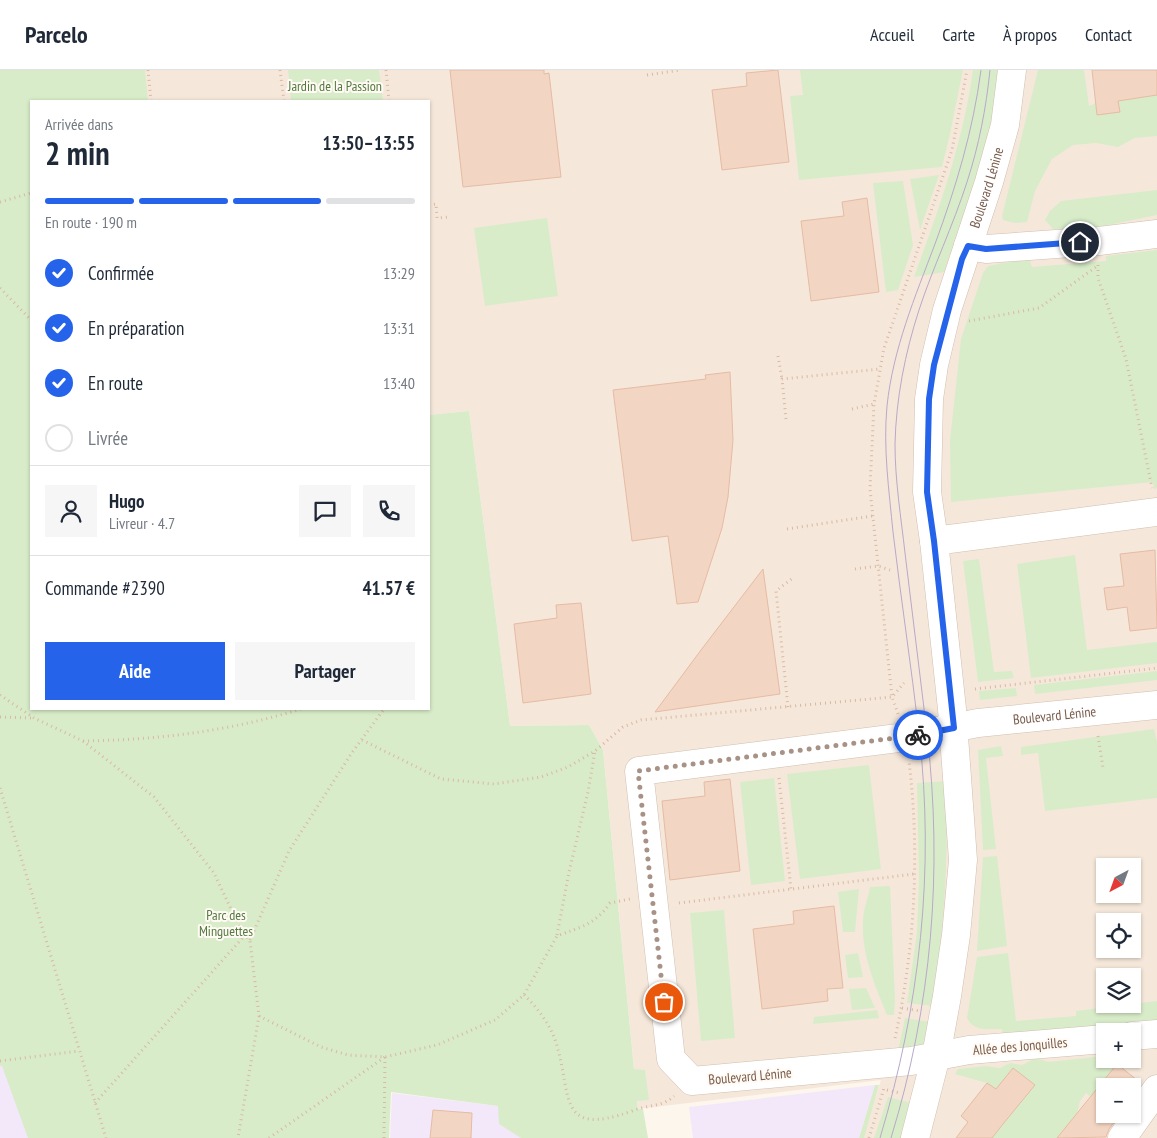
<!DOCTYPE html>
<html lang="fr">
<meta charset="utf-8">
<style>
body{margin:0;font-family:"PT Sans Narrow",sans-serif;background:#f6f6f7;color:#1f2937;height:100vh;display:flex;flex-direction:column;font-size:19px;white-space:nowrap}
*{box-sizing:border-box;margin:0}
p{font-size:16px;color:#747a83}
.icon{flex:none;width:28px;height:28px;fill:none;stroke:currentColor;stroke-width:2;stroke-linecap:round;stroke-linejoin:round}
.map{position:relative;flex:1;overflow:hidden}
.drawer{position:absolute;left:30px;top:30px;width:400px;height:610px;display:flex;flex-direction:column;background:#fff;border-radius:0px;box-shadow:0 1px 4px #0004}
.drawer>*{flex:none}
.needle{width:32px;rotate:221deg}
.tools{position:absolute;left:1096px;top:788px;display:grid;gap:10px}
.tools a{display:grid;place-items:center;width:45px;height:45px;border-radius:0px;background:#fff;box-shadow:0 1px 4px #0004;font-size:25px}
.pin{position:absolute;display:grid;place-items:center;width:42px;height:42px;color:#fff;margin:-21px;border:2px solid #fff;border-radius:50%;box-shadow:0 1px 5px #0007}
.courier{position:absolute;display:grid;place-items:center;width:50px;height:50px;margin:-25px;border:4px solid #2563eb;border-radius:50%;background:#fff;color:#222;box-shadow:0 1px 6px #0007}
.head em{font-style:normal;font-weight:800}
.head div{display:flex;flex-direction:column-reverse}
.head{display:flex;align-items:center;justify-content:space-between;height:85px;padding:0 15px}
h1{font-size:32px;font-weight:800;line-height:38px}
.bar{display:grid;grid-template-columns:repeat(4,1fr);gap:8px 5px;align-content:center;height:60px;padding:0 15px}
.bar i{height:6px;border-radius:4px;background:#e0e1e3}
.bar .on{background:#2563eb}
.bar p{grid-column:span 4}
.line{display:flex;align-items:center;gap:12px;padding:0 15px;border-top:1px solid #e0e1e3}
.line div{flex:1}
.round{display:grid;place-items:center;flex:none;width:52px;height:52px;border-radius:0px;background:#f6f6f7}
ol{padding:0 15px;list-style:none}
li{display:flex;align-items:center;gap:15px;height:55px}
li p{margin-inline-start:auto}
li .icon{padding:5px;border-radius:50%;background:#2563eb;color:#fff;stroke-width:4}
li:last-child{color:#747a83}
li i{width:28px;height:28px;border:2px solid #e0e1e3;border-radius:50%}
.action{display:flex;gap:10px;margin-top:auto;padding:10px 15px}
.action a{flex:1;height:58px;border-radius:0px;background:#2563eb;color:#fff;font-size:20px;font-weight:800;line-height:58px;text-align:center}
.action a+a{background:#f6f6f7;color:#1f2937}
header{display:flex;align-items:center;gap:30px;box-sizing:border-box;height:70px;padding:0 25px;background:#fff;border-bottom:1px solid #e0e1e3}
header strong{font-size:24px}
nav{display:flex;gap:28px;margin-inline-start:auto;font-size:18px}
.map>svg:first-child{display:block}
.residential{fill:#f5e8da;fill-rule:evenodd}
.education{fill:#f3e8fa}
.green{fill:#d8ecc9}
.building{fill:#f3d5c3;stroke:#e6bba3}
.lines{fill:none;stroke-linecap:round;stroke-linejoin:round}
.minor-casing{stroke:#d1beb0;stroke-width:29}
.path{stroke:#d9b8a5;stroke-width:3;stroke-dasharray:1 4;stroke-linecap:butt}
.minor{stroke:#fff;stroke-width:28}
.tram{stroke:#b9a8c9;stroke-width:1}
.done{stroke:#a89285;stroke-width:5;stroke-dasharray:0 9}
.route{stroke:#2563eb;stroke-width:6}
.labels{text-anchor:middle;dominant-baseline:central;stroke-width:4;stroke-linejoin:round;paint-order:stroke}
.park-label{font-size:14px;fill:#537a41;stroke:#fffaf3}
.street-label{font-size:14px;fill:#7a5c4d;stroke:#fffaf3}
</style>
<header>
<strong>Parcelo</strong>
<nav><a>Accueil</a><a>Carte</a><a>À propos</a><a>Contact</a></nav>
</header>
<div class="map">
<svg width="1157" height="1068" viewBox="0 0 1157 1068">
<rect width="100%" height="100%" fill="#fdf6ec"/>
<path class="residential" d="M136,0h1021v1068h-295l19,-58 -243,29 -35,-359 -14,-25 -79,1 -41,-315 -40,4v-314h-289zM1105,796h27v28h-27zM1105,851h27v28h-27zM1105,906h27v28h-27zM1105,961h27v28h-27zM1105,1016h27v28h-27z"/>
<path class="education" d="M9,995l26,73h-35v-72z
M875,1015l-16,53h-166l-4,-31z
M392,1023l106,13 59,32h-167z"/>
<path class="green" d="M0,0h145l3,31h-117v608h398v-294l40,-4 41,315 79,-1 14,25 31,319 11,1 4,30 -12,1 1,8h5l5,29h-127l-22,-14 -1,-18 -107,-14 -2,46h-361l-26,-72h-2z
M288,0h91l4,31h-92z
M800,0h163l-13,64 -8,33 -143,13 -9,-84 13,-1z
M973,0h27l-7,49 -13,50 -36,103 -30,5c25,-68 49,-135 59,-207z
M1038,0h46l5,36 7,-3 23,9 -1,-11 39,-6v41l-22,2 -17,9 -22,-4 -23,2 -21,14 -17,32 -8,31 -12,1 -12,-3 -1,-4z
M939,105l-19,55 -10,-51z
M903,111l10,64 -15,45 -12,2 -13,-109z
M1157,120v25l-58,12 -46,2 -8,-9 5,-9 11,-10z
M547,148l11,78 -73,10 -11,-78z
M1157,180v238l-3,1 -1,-7 -202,20 -1,-62 11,-101 22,-66 5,-7 41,-8 3,9 74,-6v-5z
M1075,485l12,95 70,-8v21l-126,15 -14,-114z
M979,489l15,113 18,-1 2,7 -36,4 -15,-121z
M1157,601v9l-122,14 -1,-9z
M1016,618l1,8 -37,4 -1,-9z
M1154,659l3,13v56l-112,13 -7,-58 -17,2v-8z
M1001,676l2,10 -17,2 10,91 -13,1 -5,-100z
M869,695l12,104 -81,10 -13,-105z
M774,708l11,103 -34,4 -11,-103z
M946,711c3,79 -2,147 -13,225l-26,-3 10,-71 2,-55 -2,-94z
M997,786l10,90 -30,5 6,-94z
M890,816l5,113 -1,16h-7c-12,-30 -26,-61 -24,-94 0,-11 5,-23 7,-34z
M859,819l-4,43h-12l-5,-40z
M724,840l11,128 -34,3 -11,-128z
M858,883l5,24 -15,1 -3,-23z
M1008,883l8,68 60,-5v-5l81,-10v20l-154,17 -1,-9c-14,0 -28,3 -35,-11l10,-61z
M866,918l9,20 -23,2 -3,-21z
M877,940l2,8 -66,6 1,-7z
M905,948l25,4 -5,24 -27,5z
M1105,986v3h12v5l-26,33 -5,-4 -6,8 -3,13 -20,24h-65l42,-53 -38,4 -9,-6 -32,-9 3,-5 28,-3 14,2 10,-5 12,2 14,-7 12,4z
M875,1015h4l-15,53h-5z
M888,1027l24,6 -11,35h-27z"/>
<path class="building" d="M450,0h94v4l5,-1 12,104 -98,10z
M778,0l11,92 -67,8 -10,-80 35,-4 -1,-13z
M1092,0h65v25l-39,6 2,11 -23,3z
M867,128l12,94 -68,9 -10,-80 43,-5 -2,-14z
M730,302l3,68 -5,57 -6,31 -24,74 -21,2 -9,-68 -36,5 -19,-151 93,-11 -1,-4z
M1155,480l2,78 -27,3 -3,-24 -20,3 -3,-22 20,-2 -4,-32z
M763,499l17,125 -125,18 46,-62z
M581,533l10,91 -68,9 -9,-79 43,-6 -1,-13z
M730,709l10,92 -70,9 -8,-79 43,-5 -1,-14z
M834,836l9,82 -16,1 1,12 -66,8 -9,-80 41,-5 -1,-13z
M1117,994l20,16 -5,6h-27v28h15l-11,15 -3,8 -49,1z
M1013,998l22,17 -32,39 -11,14h-36l12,-16 -7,-6 26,-33 9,6z
M433,1040l39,3 -1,25h-41z"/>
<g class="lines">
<g class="minor-casing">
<g id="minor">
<path d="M968,176l18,3 113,-8 58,-7"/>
<path d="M934,471l223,-29"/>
<path d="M1132,966l25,-2"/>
<path id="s1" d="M1105,969l-136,11 -58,11 -219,20 -21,-22 -32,-288 267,-34 72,-14 179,-18"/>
<path id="s2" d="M915,1068l21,-82 11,-60 9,-61 7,-75 -11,-151 -18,-168 -7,-49 2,-93 5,-34 13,-55 42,-128 16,-57 7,-55"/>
<path d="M1122,1068l35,-49"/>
</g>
</g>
<path class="path" d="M148,0l3,31
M280,0l4,31
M386,0l3,31
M647,5l34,-5
M0,132l31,-9
M429,135l7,-1 1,14 13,-1
M1098,195v13l28,81 26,129
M0,218l31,32
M969,251l70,-13 57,-41
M778,286l4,23
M852,339l22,-5
M786,349l-4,-40 98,-10
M787,459l85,-13
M855,499l23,-3 12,4
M975,619l182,-21
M0,625l34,23 49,23 71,56 60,76 25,53 11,15 9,75 -21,122
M788,637l-12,-116 18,-14
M898,644l-6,-17 -22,-208 4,-85 10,-56 68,-198 15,-80
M0,647l33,1
M1098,666l5,32
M362,670l79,39 53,5 47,-7 27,-10 27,-16 28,-24 18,-7 251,-23 12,-14
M83,671c75,-1 147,-10 218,-32
M779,708l12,111
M0,718l106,350
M679,833l235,-29
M557,865l12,-63 19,-80 7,-41
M250,870l39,-89 62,-97 33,-45
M524,925c14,13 28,32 33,51 15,50 0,92 75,65 14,-6 31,-4 42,-15
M902,938l18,3
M259,946l62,31 27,8 37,2 52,-12 58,-25 29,-25 33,-59c23,-9 38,-11 53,-33l20,-4
M895,968c20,-90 25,-185 14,-277
M0,991l79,-10
M887,1020l13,3
M95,1033l151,-169
M269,1068l116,-81
M384,1068l1,-81
M869,1068l15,-50"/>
<use href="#minor" class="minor"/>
<path class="tram" d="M880,1068c40,-133 55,-267 39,-405 -8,-68 -18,-134 -26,-201 -4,-42 -10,-84 -6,-126 6,-57 28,-109 48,-162 21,-57 38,-113 46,-174
M891,1068c41,-134 52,-266 36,-405 -7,-60 -15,-120 -22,-180 -4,-36 -10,-72 -10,-109 1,-45 10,-91 24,-134 14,-43 34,-84 48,-128 12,-37 19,-73 23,-112"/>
</g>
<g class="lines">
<path class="done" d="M664,932l-26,-231 280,-36"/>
<path class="route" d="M918,665l36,-7 -20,-187 -7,-49 2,-93 5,-34 28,-106 6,-13 18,3 94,-7"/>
</g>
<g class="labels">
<g class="park-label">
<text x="335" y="16">Jardin de la Passion</text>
<text x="226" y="845">Parc des<tspan x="226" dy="16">Minguettes</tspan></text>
</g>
<g class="street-label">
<text stroke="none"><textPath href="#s2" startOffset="965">Boulevard Lénine</textPath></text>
<text stroke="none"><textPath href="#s1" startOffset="1155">Boulevard Lénine</textPath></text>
<text transform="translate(1020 976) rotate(-5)">Allée des Jonquilles</text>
<text transform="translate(750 1006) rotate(-5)">Boulevard Lénine</text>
</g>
</g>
</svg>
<div class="tools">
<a><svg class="needle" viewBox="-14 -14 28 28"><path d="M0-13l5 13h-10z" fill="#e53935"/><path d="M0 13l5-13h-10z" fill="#747a83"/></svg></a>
<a><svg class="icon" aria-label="locate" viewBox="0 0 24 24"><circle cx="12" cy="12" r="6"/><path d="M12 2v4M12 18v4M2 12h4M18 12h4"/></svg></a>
<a><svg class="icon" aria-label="layers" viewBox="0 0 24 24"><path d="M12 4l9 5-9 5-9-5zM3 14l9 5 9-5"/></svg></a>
<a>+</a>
<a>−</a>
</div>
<div class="pin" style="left:664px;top:932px;background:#ea580c"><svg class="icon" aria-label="bag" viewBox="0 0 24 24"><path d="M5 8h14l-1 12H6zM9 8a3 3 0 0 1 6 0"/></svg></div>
<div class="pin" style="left:1080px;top:172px;background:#1f2937"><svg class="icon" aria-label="home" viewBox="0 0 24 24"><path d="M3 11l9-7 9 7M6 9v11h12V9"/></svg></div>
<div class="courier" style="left:918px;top:665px"><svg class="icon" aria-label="bike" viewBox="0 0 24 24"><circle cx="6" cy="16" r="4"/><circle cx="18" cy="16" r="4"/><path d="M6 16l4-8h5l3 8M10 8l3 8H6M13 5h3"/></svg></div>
<section class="drawer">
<div class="head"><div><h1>2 min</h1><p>Arrivée dans</p></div><em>13:50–13:55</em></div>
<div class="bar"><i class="on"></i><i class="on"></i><i class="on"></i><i></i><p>En route · 190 m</p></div>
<ol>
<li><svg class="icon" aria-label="check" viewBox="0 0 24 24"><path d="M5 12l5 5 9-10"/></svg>Confirmée<p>13:29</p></li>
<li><svg class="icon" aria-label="check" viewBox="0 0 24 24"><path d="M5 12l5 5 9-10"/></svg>En préparation<p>13:31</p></li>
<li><svg class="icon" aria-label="check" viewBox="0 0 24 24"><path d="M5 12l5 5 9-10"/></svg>En route<p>13:40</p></li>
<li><i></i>Livrée</li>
</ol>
<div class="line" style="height:90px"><a class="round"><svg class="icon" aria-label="person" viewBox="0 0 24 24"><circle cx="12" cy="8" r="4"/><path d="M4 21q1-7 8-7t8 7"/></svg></a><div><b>Hugo</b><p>Livreur · 4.7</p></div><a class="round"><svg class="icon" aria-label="chat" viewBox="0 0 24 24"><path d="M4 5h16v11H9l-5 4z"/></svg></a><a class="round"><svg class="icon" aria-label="phone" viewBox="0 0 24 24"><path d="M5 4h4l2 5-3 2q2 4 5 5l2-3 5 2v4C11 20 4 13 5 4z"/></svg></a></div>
<div class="line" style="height:65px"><div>Commande #2390</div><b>41.57 €</b></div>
<div class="action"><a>Aide</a><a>Partager</a></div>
</section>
</div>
